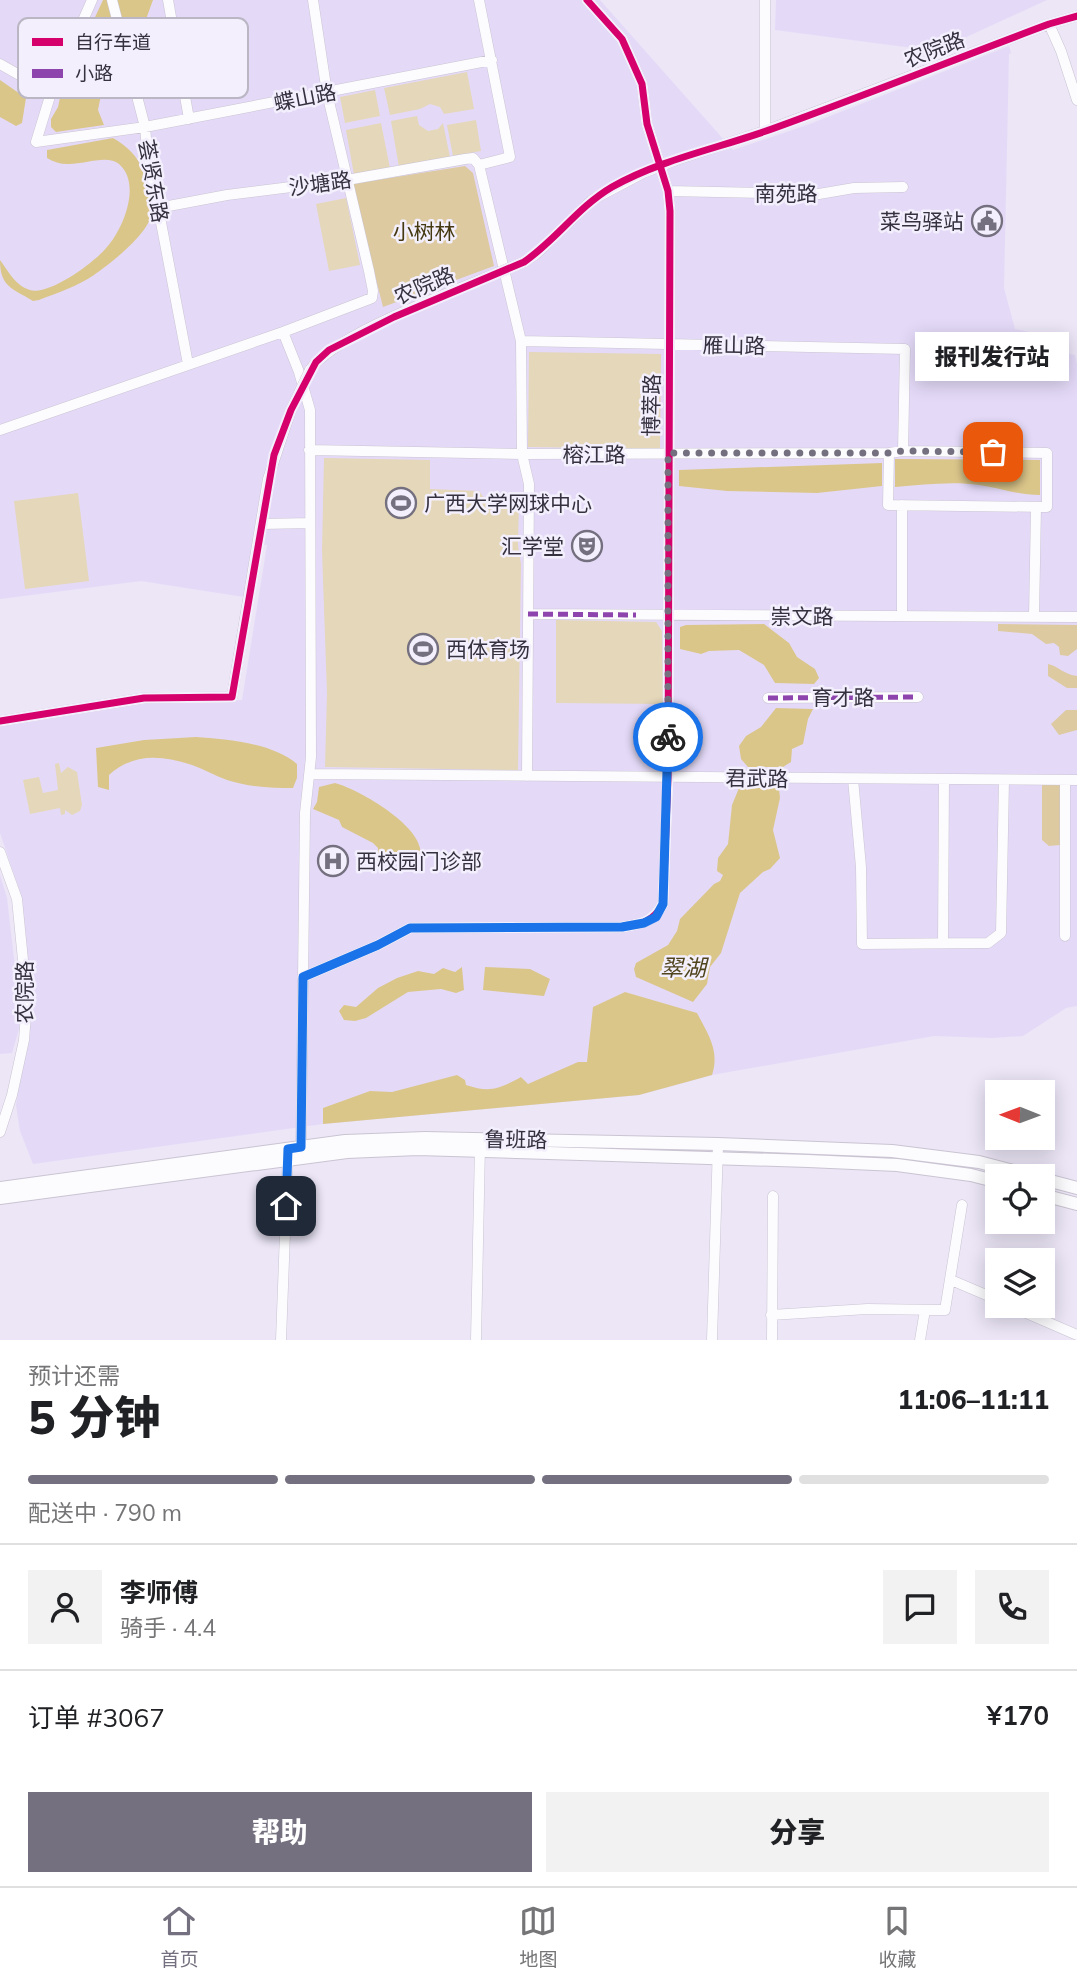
<!DOCTYPE html>
<html lang="zh">
<meta charset="utf-8">
<style>
body{margin:0;font-family:Mulish,"Noto Sans SC",sans-serif;background:#f2f2f2;color:#202124;height:100vh;display:flex;flex-direction:column;font-size:26px;white-space:nowrap}
*{box-sizing:border-box;margin:0}
p{font-size:23px;color:#757577}
.icon{flex:none;width:38px;height:38px;fill:none;stroke:currentColor;stroke-width:2;stroke-linecap:round;stroke-linejoin:round}
.map{position:relative;height:1340px;overflow:hidden}
.side{display:flex;flex-direction:column;background:#fff;flex:1}
.side>*{flex:none}
.needle{width:46px;rotate:271deg}
.controls{position:absolute;left:985px;top:1080px;display:grid;gap:14px}
.controls a{display:grid;place-items:center;width:70px;height:70px;border-radius:0px;background:#fff;box-shadow:0 4px 18px #0003;font-size:35px}
.pin{position:absolute;display:grid;place-items:center;width:60px;height:60px;color:#fff;margin:-30px;border-radius:14px;box-shadow:0 4px 10px #0006}
.courier{position:absolute;display:grid;place-items:center;width:70px;height:70px;margin:-35px;border:5px solid #1a73e8;border-radius:50%;background:#fff;color:#222;box-shadow:0 2px 9px #0007}
.bubble{position:absolute;height:49px;border-radius:0px;background:#fff;box-shadow:0 4px 18px #0003;font-size:23px;font-weight:800;line-height:49px;text-align:center}
.head em{font-style:normal;font-weight:800}
.head div{display:flex;flex-direction:column-reverse}
.head{display:flex;align-items:center;justify-content:space-between;height:119px;padding:0 28px}
h1{font-size:46px;font-weight:800;line-height:52px}
.bar{display:grid;grid-template-columns:repeat(4,1fr);gap:10px 7px;align-content:center;height:84px;padding:0 28px}
.bar i{height:9px;border-radius:5px;background:#e0e0e0}
.bar .on{background:#75707f}
.bar p{grid-column:span 4}
.line{display:flex;align-items:center;gap:18px;padding:0 28px;border-top:2px solid #e0e0e0}
.line div{flex:1}
.round{display:grid;place-items:center;flex:none;width:74px;height:74px;border-radius:0px;background:#f2f2f2}
.button{display:flex;gap:14px;margin-top:auto;padding:14px 28px}
.button a{flex:1;height:80px;border-radius:0px;background:#75707f;color:#fff;font-size:28px;font-weight:800;line-height:80px;text-align:center}
.button a+a{background:#f2f2f2;color:#202124}
.tabs{display:flex;justify-content:space-around;align-items:center;height:98px;border-top:2px solid #e0e0e0;background:#fff;font-size:19px;color:#757577}
.tabs a{display:grid;justify-items:center;gap:4px}
.tabs .on{color:#75707f}
.map>svg:first-child{display:block}
.built{fill:#e4daf8}
.green{fill:#e5d7b9}
.forest{fill:#ddcaa0}
.water{fill:#dbc68a}
.lines{fill:none;stroke-linecap:round;stroke-linejoin:round}
.minor-casing{stroke:#cac4d2;stroke-width:11}
.major-casing{stroke:#cac4d2;stroke-width:14}
.minor{stroke:#fcfbfe;stroke-width:10}
.major{stroke:#fcfbfe;stroke-width:12}
.minor-bridge-casing{stroke:#cac4d2;stroke-width:11;stroke-linecap:butt}
.minor-bridge{stroke:#fcfbfe;stroke-width:10}
.quiet{stroke:#8e44ad;stroke-width:5;stroke-dasharray:10 5;stroke-linecap:butt}
.cycleway-casing{stroke:#f3effc;stroke-width:11}
.cycleway{stroke:#d6006c;stroke-width:7}
.done{stroke:#75707f;stroke-width:7;stroke-dasharray:0 12.6}
.route{stroke:#1a73e8;stroke-width:9}
.labels{text-anchor:middle;dominant-baseline:central;stroke-width:5;stroke-linejoin:round;paint-order:stroke}
.street-label{font-size:21px;fill:#35313e;stroke:#f3effc}
.poi-label{font-size:21px;fill:#35313e;stroke:#f3effc;text-anchor:start}
.park-label{font-size:21px;fill:#453911;stroke:#f3effc}
.water-label{font-size:23px;font-style:italic;fill:#50441d;stroke:#f3effc}
.key{fill:#f3effc;stroke:#bab6c3;stroke-width:2}
.key-label{font-size:19px;fill:#35313e}
</style>
<div class="map">
<svg width="1077" height="1340" viewBox="0 0 1077 1340">
<rect width="100%" height="100%" fill="#ece6f7"/>
<path class="built" d="M0,0h600l133,150 74,-25 202,-79 2,7 -2,1 -5,234 11,41 43,9 2,14 15,3 2,9v642l-11,2 -43,28 -31,2 -58,-2 -222,39 -73,20 -316,29 -290,40 -13,-33 -4,-26 15,-100 -10,-110 -21,-62v-107l144,-25 98,-1 25,-155 -14,-2 -9,54 -103,-16 -141,18z
M776,0h271l-111,51 -161,-21z
M0,875l7,23 13,113 -1,18 -7,24 -12,1z"/>
<path class="green" d="M467,72l7,37 -30,5 -4,-7 -10,-3 -10,5 -30,6 -6,-27z
M375,90l5,26 -35,7 -5,-26z
M417,116l2,9 9,6 10,-2 5,-6 7,34 -51,10 -8,-46z
M476,120l5,31 -28,5 -6,-31z
M381,123l9,45 -36,7 -8,-45z
M346,198l14,67 -31,6 -13,-67z
M529,352l132,2 -1,95 -132,-2z
M324,458l106,2v29l49,2 5,7 35,1 -1,47 3,18 -3,206 -193,-3 2,-74 -5,-142z
M78,493l11,88 -64,8 -11,-88z
M556,620l100,2 6,9 1,73 -107,-1z
M59,763l2,10 7,-6 9,5 5,33 -2,6 -8,4 -7,-5v4l-4,1 -1,-7 -30,6 -7,-34 16,-3 4,16 15,-3 -3,-26z"/>
<path class="forest" d="M465,166l8,7 21,93 -111,41 -31,-123z
M998,624l79,1v24l-9,7 -8,-1 -1,-8 -5,-4 -8,1 -14,-10 -34,-3z
M1048,664c10,2 17,11 29,12v12h-10l-19,-12z
M1066,710h11v20l-18,5 -8,-11z
M1042,785h18v60l-11,1 -7,-6z"/>
<path class="water" d="M103,0h50l-8,22 -38,61 -7,17 -2,10 6,15 -48,7 -5,-5v-8l7,-12 4,-19z
M0,80l26,18 -4,25 -6,3 -16,-9z
M113,138c33,19 32,39 39,74 -2,21 -41,51 -58,63 -16,11 -37,18 -55,25l-6,1c-21,-13 -33,-14 -33,-41 8,11 16,26 30,30 19,6 65,-28 77,-43 16,-18 35,-63 12,-83 -12,-10 -36,1 -52,0 -7,0 -13,-2 -20,-6v-8z
M895,459l145,1v35c-22,0 -40,-7 -61,-10 -28,-4 -56,0 -84,2z
M882,463v23l-65,7 -90,-2 -48,-5v-16z
M764,624l25,19 8,14 18,12 4,9 -5,6 -39,-1 -11,-18 -25,-15 -30,1 -8,3 -21,-5v-22l6,-2z
M776,708l37,1 -5,10 -5,25 -11,5 -1,13 -8,5h-35l-7,-8 -2,-13 7,-10 15,-9z
M196,737c30,2 77,6 101,27v14l-4,10c-21,0 -45,-1 -66,-8 -12,-4 -23,-11 -35,-15 -30,-10 -59,-12 -83,10v15l-11,-3 -2,-39 48,-8z
M335,783c23,6 80,39 85,65 1,4 -1,11 -2,16l-7,1 -16,-5 -18,3 1,-15 -5,-5 -31,-16 -3,-7 -26,-11 4,-7 2,-15z
M739,788h40l1,10 -7,32 7,28 -10,11 -7,3 -23,21 -19,60 -11,14 -3,17 -14,18 -57,-25 -2,-8 2,-6 32,-18 9,-14 3,-12 34,-35 6,-3 3,-6 -6,-4 1,-13 10,-14 4,-39z
M462,967l2,23 -8,3 -15,-4 -33,3 -42,26 -11,3 -11,-1 -5,-9 5,-6 12,2 22,-19 19,-10 21,-7 16,3 9,-6 12,4z
M485,967l45,2 20,10 -6,17 -61,-6z
M625,992l72,21c11,21 23,38 15,62l-73,20 -316,29v-16l47,-17 22,1 65,-17 8,5 1,5c24,8 33,4 55,-8l7,7 50,-22h9l6,-55z"/>
<g class="lines">
<g class="minor-casing">
<path id="minor" d="M92,0l-41,93 -15,49 109,-15 347,-67
M112,0l33,127 2,22 41,215
M168,0l21,119
M479,0l31,157 -31,8 42,176 1,113 7,30 -2,292
M765,0v131
M1049,24l12,27 16,49
M0,64l51,29
M676,160l89,-29 284,-107 28,-8
M668,191l151,3 35,-6 49,-1
M158,208l69,-13 120,-15 118,-21 8,-1 6,7
M524,262l12,-8 56,-54 51,-27
M283,332l16,40 11,38 1,347 -6,56 -4,334
M521,341l384,8 -2,102
M310,370c23,-34 134,-75 175,-92
M0,430l283,-98 89,-34 1,-7 -4,-20 -42,-178 -14,-93
M309,450l213,4 367,-1 14,-2 144,2v54l-159,-2 1,-52
M262,524l48,-1
M528,614l549,3
M902,616v-111
M1034,617l2,-110
M768,698l150,-1
M0,721l144,-23 88,-1 36,-218 23,-69
M310,774l767,6
M853,779l8,88 1,77 126,-1 13,-10 3,-153
M1065,780v156
M0,852l17,47 10,102 -3,39 -12,55 -12,37
M943,943l1,-164
M303,977l75,-32 32,-17 212,-1c20,-3 31,-5 41,-23l5,-127 2,-566 -2,-20 -21,-67 -5,-40 -20,-45 -35,-39
M951,1280l47,20
M1010,1306l67,29
M771,1315l96,-6 78,1 17,-105
M281,1340l7,-187
M476,1340l4,-194
M712,1340l6,-196
M772,1340l1,-144
M920,1340l5,-30"/>
</g>
<g class="major-casing">
<path id="major" d="M1043,1179l34,9
M0,1188l345,-47 80,-3 293,6 174,7 87,11 53,14
M1043,1195l34,9
M0,1198l347,-46 71,-3 390,12 89,4 74,10 27,7"/>
</g>
<use href="#minor" class="minor"/>
<use href="#major" class="major"/>
<g class="minor-bridge-casing">
<path id="minor-bridge" d="M643,173l33,-13
M485,278l39,-16
M291,410l19,-40"/>
</g>
<use href="#minor-bridge" class="minor-bridge"/>
<path class="quiet" d="M528,614l108,1
M768,698l150,-1"/>
<g class="cycleway-casing">
<path id="cycleway" d="M0,721l144,-23 88,-1 42,-242 17,-45 25,-48 13,-12 65,-33 130,-55c32,-22 54,-55 88,-75 48,-27 103,-38 154,-56 95,-34 189,-72 283,-107l28,-8
M303,977l75,-32 32,-17 212,-1c20,-3 31,-5 41,-23l5,-127 2,-566 -2,-20 -21,-67 -5,-40 -20,-45 -35,-39"/>
</g>
<use href="#cycleway" class="cycleway"/>
</g>
<g class="lines">
<path class="done" d="M668,737v-284h221l14,-2 90,1"/>
<path class="route" d="M286,1206l2,-57 13,-2 2,-170 75,-32 32,-17 212,-1 22,-4 12,-6 7,-13 5,-167"/>
</g>
<defs>
<g id="civic-ring" transform="scale(1.575)"><circle r="9.5" fill="#f3effc" stroke="#75707f" stroke-width="1.5"/><path d="M-.6-6.5H3V-4.5H.6V-3L4-1V1h2V6H-6V1h2V-1L-.6-3ZM-1.2 2.5V6h2.4V2.5Z" fill="#75707f"/></g>
<g id="stadium-ring" transform="scale(1.575)"><circle r="9.5" fill="#f3effc" stroke="#75707f" stroke-width="1.5"/><path d="M0-5a6.5 5 0 1 0 0 10a6.5 5 0 1 0 0-10ZM-3.5-1.8h7v3.6h-7Z" fill="#75707f"/></g>
<g id="theatre-ring" transform="scale(1.575)"><circle r="9.5" fill="#f3effc" stroke="#75707f" stroke-width="1.5"/><path d="M-5-5.5Q0-4 5-5.5V0Q5 5 0 6Q-5 5-5 0ZM-3.3-2.5H-1v1.5H-3.3ZM1-2.5H3.3v1.5H1ZM-2.8 1Q0 5.5 2.8 1Z" fill="#75707f"/></g>
<g id="hospital-ring" transform="scale(1.575)"><circle r="9.5" fill="#f3effc" stroke="#75707f" stroke-width="1.5"/><path d="M-5-5h3v3.5h4V-5h3V5h-3V1.5h-4V5h-3Z" fill="#75707f"/></g>
</defs>
<g fill-rule="evenodd">
<use href="#civic-ring" x="987" y="221"/>
<use href="#stadium-ring" x="401" y="503"/>
<use href="#theatre-ring" x="587" y="546"/>
<use href="#stadium-ring" x="423" y="649"/>
<use href="#hospital-ring" x="333" y="861"/>
</g>
<g class="labels">
<g class="street-label">
<text transform="translate(934 49) rotate(-21)">农院路</text>
<text transform="translate(305 97) rotate(-11)">蝶山路</text>
<text transform="translate(154 181) rotate(80)">荟贤东路</text>
<text transform="translate(320 183) rotate(-8)">沙塘路</text>
<text x="786" y="193">南苑路</text>
<text transform="translate(424 285) rotate(-23)">农院路</text>
<text transform="translate(734 345) rotate(1)">雁山路</text>
<text transform="translate(651 405) rotate(-89)">博萃路</text>
<text x="594" y="454">榕江路</text>
<text x="802" y="616">崇文路</text>
<text x="843" y="697">育才路</text>
<text transform="translate(757 778) rotate(1)">君武路</text>
<text transform="translate(24 992) rotate(-90)">农院路</text>
<text transform="translate(516 1139) rotate(1)">鲁班路</text>
</g>
<g class="poi-label">
<text x="964" y="221" text-anchor="end">菜鸟驿站</text>
<text x="424" y="503">广西大学网球中心</text>
<text x="564" y="546" text-anchor="end">汇学堂</text>
<text x="446" y="649">西体育场</text>
<text x="356" y="861">西校园门诊部</text>
</g>
<g class="park-label">
<text x="424" y="231">小树林</text>
</g>
<g class="water-label">
<text x="683" y="967">翠湖</text>
</g>
</g>
<rect x="18" y="18" width="230" height="80" rx="10" class="key"/>
<rect x="32" y="38" width="31" height="8" fill="#d6006c"/>
<rect x="32" y="69" width="31" height="9" fill="#8e44ad"/>
<g class="key-label">
<text x="75" y="49">自行车道</text>
<text x="75" y="80">小路</text>
</g>
</svg>
<div class="controls">
<a><svg class="needle" viewBox="-14 -14 28 28"><path d="M0-13l5 13h-10z" fill="#e53935"/><path d="M0 13l5-13h-10z" fill="#757577"/></svg></a>
<a><svg class="icon" aria-label="locate" viewBox="0 0 24 24"><circle cx="12" cy="12" r="6"/><path d="M12 2v4M12 18v4M2 12h4M18 12h4"/></svg></a>
<a><svg class="icon" aria-label="layers" viewBox="0 0 24 24"><path d="M12 4l9 5-9 5-9-5zM3 14l9 5 9-5"/></svg></a>
</div>
<div class="pin" style="left:993px;top:452px;background:#ea580c"><svg class="icon" aria-label="bag" viewBox="0 0 24 24"><path d="M5 8h14l-1 12H6zM9 8a3 3 0 0 1 6 0"/></svg></div>
<div class="pin" style="left:286px;top:1206px;background:#1f2937"><svg class="icon" aria-label="home" viewBox="0 0 24 24"><path d="M3 11l9-7 9 7M6 9v11h12V9"/></svg></div>
<div class="courier" style="left:668px;top:737px"><svg class="icon" aria-label="bike" viewBox="0 0 24 24"><circle cx="6" cy="16" r="4"/><circle cx="18" cy="16" r="4"/><path d="M6 16l4-8h5l3 8M10 8l3 8H6M13 5h3"/></svg></div>
<div class="bubble" style="left:915px;top:332px;width:154px">报刊发行站</div>
</div>
<section class="side">
<div class="head"><div><h1>5 分钟</h1><p>预计还需</p></div><em>11:06–11:11</em></div>
<div class="bar"><i class="on"></i><i class="on"></i><i class="on"></i><i></i><p>配送中 · 790 m</p></div>
<div class="line" style="height:126px"><a class="round"><svg class="icon" aria-label="person" viewBox="0 0 24 24"><circle cx="12" cy="8" r="4"/><path d="M4 21q1-7 8-7t8 7"/></svg></a><div><b>李师傅</b><p>骑手 · 4.4</p></div><a class="round"><svg class="icon" aria-label="chat" viewBox="0 0 24 24"><path d="M4 5h16v11H9l-5 4z"/></svg></a><a class="round"><svg class="icon" aria-label="phone" viewBox="0 0 24 24"><path d="M5 4h4l2 5-3 2q2 4 5 5l2-3 5 2v4C11 20 4 13 5 4z"/></svg></a></div>
<div class="line" style="height:91px"><div>订单 #3067</div><b>¥170</b></div>
<div class="button"><a>帮助</a><a>分享</a></div>
</section>
<nav class="tabs">
<a class="on"><svg class="icon" aria-label="home" viewBox="0 0 24 24"><path d="M3 11l9-7 9 7M6 9v11h12V9"/></svg>首页</a>
<a><svg class="icon" aria-label="map" viewBox="0 0 24 24"><path d="M3 6l6-2 6 2 6-2v14l-6 2-6-2-6 2zM9 4v14M15 6v14"/></svg>地图</a>
<a><svg class="icon" aria-label="saved" viewBox="0 0 24 24"><path d="M7 4h10v16l-5-4-5 4z"/></svg>收藏</a>
</nav>
